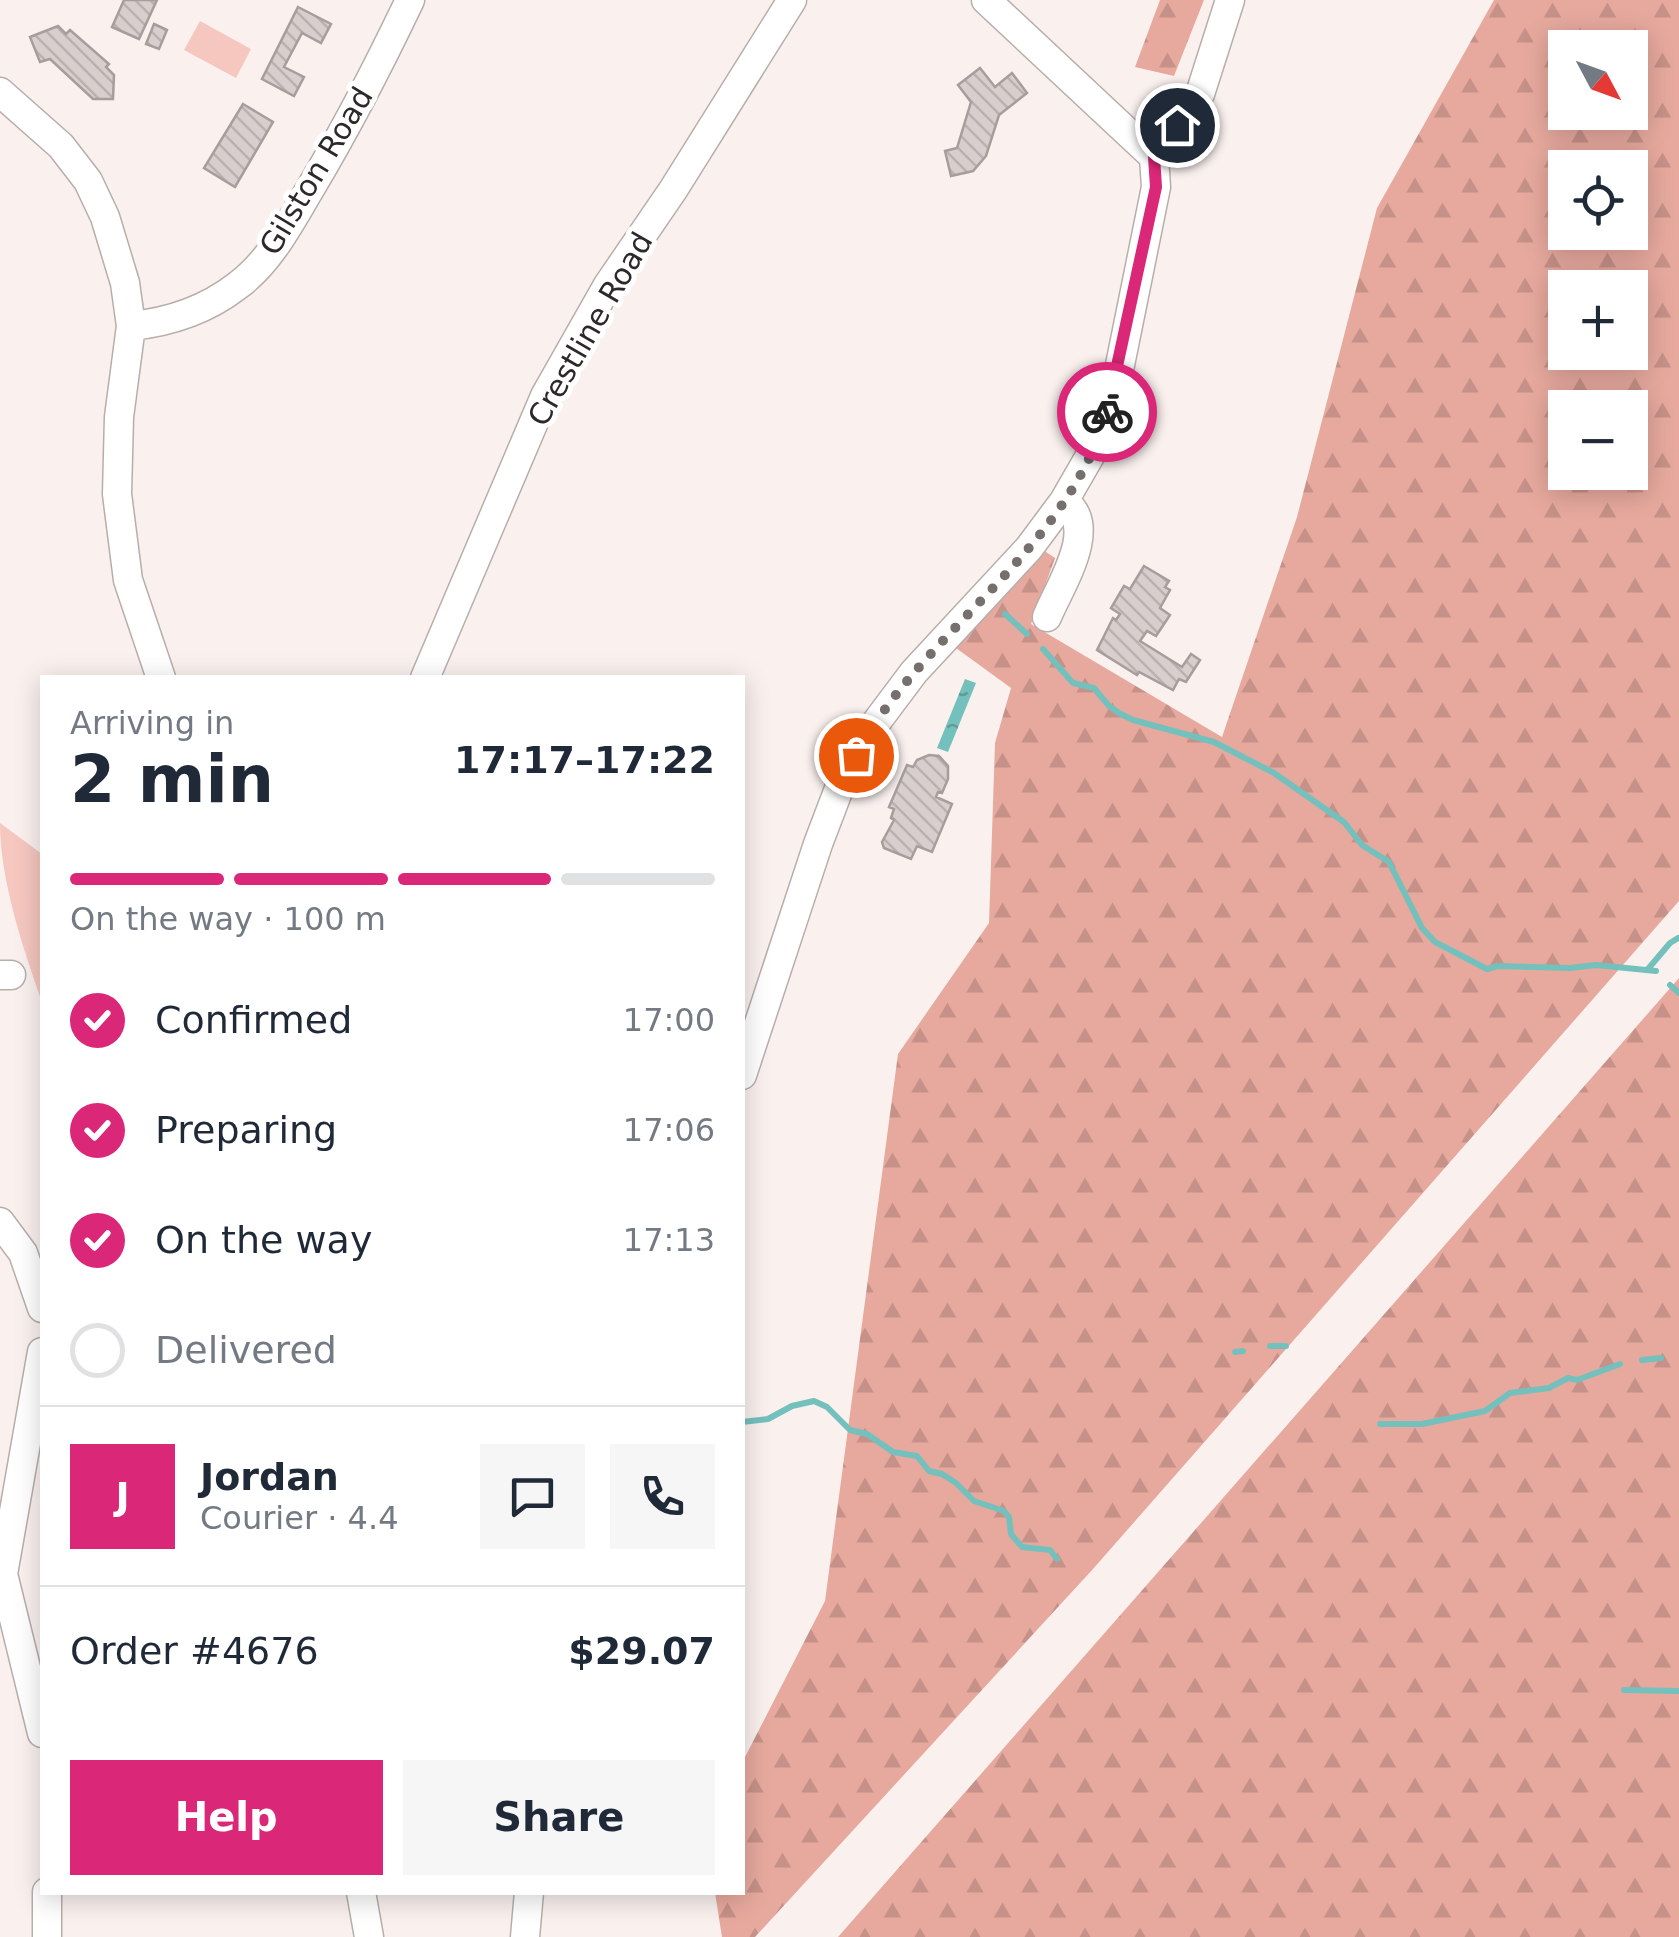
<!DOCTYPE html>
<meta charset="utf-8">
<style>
body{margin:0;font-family:"DejaVu Sans",sans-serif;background:#f6f6f7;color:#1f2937;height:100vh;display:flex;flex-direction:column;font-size:38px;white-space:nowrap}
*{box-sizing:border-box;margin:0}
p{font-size:32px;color:#747a83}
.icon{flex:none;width:55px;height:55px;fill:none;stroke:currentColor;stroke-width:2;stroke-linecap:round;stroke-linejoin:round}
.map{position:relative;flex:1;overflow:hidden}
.side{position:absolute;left:40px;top:675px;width:705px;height:1220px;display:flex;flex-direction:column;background:#fff;border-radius:0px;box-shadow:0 5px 25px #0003}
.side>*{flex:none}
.needle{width:65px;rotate:131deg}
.tools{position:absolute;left:1548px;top:30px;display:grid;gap:20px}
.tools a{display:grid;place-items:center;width:100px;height:100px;border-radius:0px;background:#fff;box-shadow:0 5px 25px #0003;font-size:50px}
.pin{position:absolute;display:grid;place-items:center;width:85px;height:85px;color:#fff;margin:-42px;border:5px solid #fff;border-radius:50%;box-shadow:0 2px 10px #0007}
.courier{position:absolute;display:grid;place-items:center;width:100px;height:100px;margin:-50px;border:8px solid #db2777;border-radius:50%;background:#fff;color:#222;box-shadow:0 2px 12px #0007}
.head em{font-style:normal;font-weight:700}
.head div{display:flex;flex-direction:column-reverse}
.head{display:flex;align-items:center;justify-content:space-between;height:170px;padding:0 30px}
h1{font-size:65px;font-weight:700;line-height:75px}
.bar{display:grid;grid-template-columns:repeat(4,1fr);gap:15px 10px;align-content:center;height:120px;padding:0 30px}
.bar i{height:12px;border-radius:8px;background:#e0e1e3}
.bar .current{background:#db2777}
.bar p{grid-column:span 4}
.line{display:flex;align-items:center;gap:25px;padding:0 30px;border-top:2px solid #e0e1e3}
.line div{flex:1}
.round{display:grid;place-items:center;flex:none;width:105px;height:105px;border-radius:0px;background:#f6f6f7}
ol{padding:0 30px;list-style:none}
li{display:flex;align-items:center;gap:30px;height:110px}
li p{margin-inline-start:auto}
li .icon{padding:10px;border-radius:50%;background:#db2777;color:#fff;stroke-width:4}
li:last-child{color:#747a83}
li i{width:55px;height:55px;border:5px solid #e0e1e3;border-radius:50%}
.button{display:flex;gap:20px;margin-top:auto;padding:20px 30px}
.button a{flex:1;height:115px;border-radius:0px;background:#db2777;color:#fff;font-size:40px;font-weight:700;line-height:115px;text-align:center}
.button a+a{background:#f6f6f7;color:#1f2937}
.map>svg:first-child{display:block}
.forest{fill:url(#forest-firs);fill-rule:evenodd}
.green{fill:#f5c7bf}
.water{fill:url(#water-ripples)}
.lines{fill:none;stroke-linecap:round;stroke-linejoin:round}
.stream{stroke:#74c0bc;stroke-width:6}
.building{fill:url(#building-back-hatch);stroke:#a79e9c;stroke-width:2.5}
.minor-casing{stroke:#b7aeac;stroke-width:31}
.minor{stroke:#fff;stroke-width:28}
.done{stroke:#756f6e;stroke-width:10;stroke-dasharray:0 18}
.route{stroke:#db2777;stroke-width:12}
.labels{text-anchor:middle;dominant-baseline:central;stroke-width:10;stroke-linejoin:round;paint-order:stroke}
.street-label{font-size:30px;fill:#2d2929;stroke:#fff}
</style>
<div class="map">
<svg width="1679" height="1937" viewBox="0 0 1679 1937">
<defs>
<pattern id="forest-firs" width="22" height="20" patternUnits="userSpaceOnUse" patternTransform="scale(2.5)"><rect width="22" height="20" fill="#e7a99e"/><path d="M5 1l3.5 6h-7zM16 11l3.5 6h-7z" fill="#c69188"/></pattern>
<pattern id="water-ripples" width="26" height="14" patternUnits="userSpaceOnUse" patternTransform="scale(2.5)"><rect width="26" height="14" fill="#74c0bc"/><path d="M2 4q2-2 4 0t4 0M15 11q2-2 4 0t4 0" fill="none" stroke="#609c99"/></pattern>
<pattern id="building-back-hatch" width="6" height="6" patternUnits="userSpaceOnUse" patternTransform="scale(2.5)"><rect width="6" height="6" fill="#d8cecd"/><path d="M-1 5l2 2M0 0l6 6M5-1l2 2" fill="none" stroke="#bab1b0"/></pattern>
</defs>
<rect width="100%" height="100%" fill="#faf1ef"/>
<path class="forest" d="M1160,0h44l-30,76 -39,-9z
M1494,0h185v901l-586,668 -338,368h-33l-7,-44 27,-1 1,-131 82,-160 73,-547 91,-131 6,-180 16,-55 -55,-40 87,-98 12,8 -24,66 191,113 75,-220 80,-309zM1565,48h65v64h-65zM1565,168h65v64h-65zM1565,288h65v64h-65zM1565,408h65v64h-65z
M1679,978v959h-841z"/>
<path class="green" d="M200,21l51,28 -15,29 -52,-28z
M0,823l42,31v148c-19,-54 -42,-122 -42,-179z"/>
<path class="water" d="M965,679l11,4 -28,69 -11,-4z"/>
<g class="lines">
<path class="stream" d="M1005,614l22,20
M1043,649l30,34 21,5 15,18 10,7 14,7 81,22 60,31 70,49 18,23 27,17 33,66 13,14 52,27 11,-3 72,2 26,-3 60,6
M1648,969l22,-26 8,-5
M1670,985l9,8
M1270,1346h16
M1235,1352l8,-1
M1642,1360l19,-2
M742,1422l26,-3 24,-13 22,-5 13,6 23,23 17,4 26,18 24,4 12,15 13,3 14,9 18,18 30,10 5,6 2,17 11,13 28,3 7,9
M1380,1424h42l63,-13 25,-18 39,-5 19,-10 9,2 43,-16
M1624,1690l55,1"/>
</g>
<path class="building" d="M124,0h33l-18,39 -27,-12z
M298,7l33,17 -10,19 -19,-10 -18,34 20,10 -10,19 -32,-17z
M154,24l13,6 -8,19 -13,-5z
M58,26l8,8 4,-4 39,34 -3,3 8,8 -1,24h-20l-43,-40 -10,3 -10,-25z
M980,68l15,19 17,-14 15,20 -28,22 -13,41 -13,15 -22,5 -6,-25 12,-3 14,-46 -13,-17z
M243,104l30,18 -38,65 -31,-19z
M1144,566l25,15 -4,6 5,3 -10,18 10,7 -14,21 -9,-5 -7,10 42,26 9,-13 9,6 -14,22 -7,-3 -6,11 -34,-18 -2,3 -40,-25 16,-32 3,2 4,-6 -9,-6 13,-22 6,3z
M929,755l10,1 9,10v13l-6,14 -4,-1 -2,5 16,7 -20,48 -15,-6 -6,13 -27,-11 -2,-6 12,-22 -3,-2 3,-9 -5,-2 18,-42 6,2 4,-7z"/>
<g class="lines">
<g class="minor-casing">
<path id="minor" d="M986,0l168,157
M0,92l61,54 27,35 17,36 20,66 6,43 -12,91 -2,77 11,86 33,98
M131,326c39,-4 75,-16 106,-40 33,-24 52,-62 73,-97 37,-62 69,-124 100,-189
M1047,617c13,-32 53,-90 17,-116
M425,678l120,-282 63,-111 65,-95 119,-190
M0,975h11
M742,1075l76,-231 27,-71 21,-37 48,-64 115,-124 35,-47 30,-52 26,-84 36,-178 -2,-30 46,-63 30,-94
M0,1222l23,31 19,55
M42,1352l-39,222 39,159
M47,1892v45
M361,1892l8,45
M525,1937l4,-45"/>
</g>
<use href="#minor" class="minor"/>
</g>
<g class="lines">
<path class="done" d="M856,755c67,-125 210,-201 251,-343"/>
<path class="route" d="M1107,412l49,-225 -2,-30 23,-32"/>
</g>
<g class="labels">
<g class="street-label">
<text transform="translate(316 171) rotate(-59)">Gilston Road</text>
<text transform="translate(590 329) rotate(-60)">Crestline Road</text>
</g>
</g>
</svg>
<div class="tools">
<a><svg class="needle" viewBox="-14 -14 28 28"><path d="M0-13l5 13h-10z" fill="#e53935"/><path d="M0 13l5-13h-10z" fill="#747a83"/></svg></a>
<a><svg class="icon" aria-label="locate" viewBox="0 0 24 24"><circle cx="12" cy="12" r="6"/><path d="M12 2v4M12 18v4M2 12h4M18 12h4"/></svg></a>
<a>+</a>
<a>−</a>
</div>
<div class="pin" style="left:856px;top:755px;background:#ea580c"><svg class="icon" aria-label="bag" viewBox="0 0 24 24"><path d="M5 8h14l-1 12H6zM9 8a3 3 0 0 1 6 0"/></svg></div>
<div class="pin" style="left:1177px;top:125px;background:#1f2937"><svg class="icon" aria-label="home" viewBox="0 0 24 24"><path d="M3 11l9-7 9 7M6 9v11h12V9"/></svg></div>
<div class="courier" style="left:1107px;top:412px"><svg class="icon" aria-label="bike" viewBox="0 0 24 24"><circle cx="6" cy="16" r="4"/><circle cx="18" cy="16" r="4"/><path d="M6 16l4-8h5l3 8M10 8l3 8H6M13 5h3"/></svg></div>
<section class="side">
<div class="head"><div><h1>2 min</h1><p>Arriving in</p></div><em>17:17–17:22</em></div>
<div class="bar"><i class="current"></i><i class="current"></i><i class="current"></i><i></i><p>On the way · 100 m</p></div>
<ol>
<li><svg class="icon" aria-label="check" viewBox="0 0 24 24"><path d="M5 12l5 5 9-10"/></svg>Confirmed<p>17:00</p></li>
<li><svg class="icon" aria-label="check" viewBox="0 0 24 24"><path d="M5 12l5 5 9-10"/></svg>Preparing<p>17:06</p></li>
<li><svg class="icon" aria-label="check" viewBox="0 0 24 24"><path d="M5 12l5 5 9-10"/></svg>On the way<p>17:13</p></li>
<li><i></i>Delivered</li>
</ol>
<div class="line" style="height:180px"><b class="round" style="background:#db2777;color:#fff">J</b><div><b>Jordan</b><p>Courier · 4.4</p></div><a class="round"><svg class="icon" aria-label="chat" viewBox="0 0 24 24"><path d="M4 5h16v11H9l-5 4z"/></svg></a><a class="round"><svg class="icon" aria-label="phone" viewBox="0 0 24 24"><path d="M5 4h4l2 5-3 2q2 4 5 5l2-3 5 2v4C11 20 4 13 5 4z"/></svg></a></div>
<div class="line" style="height:130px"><div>Order #4676</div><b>$29.07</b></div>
<div class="button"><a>Help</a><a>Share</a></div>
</section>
</div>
